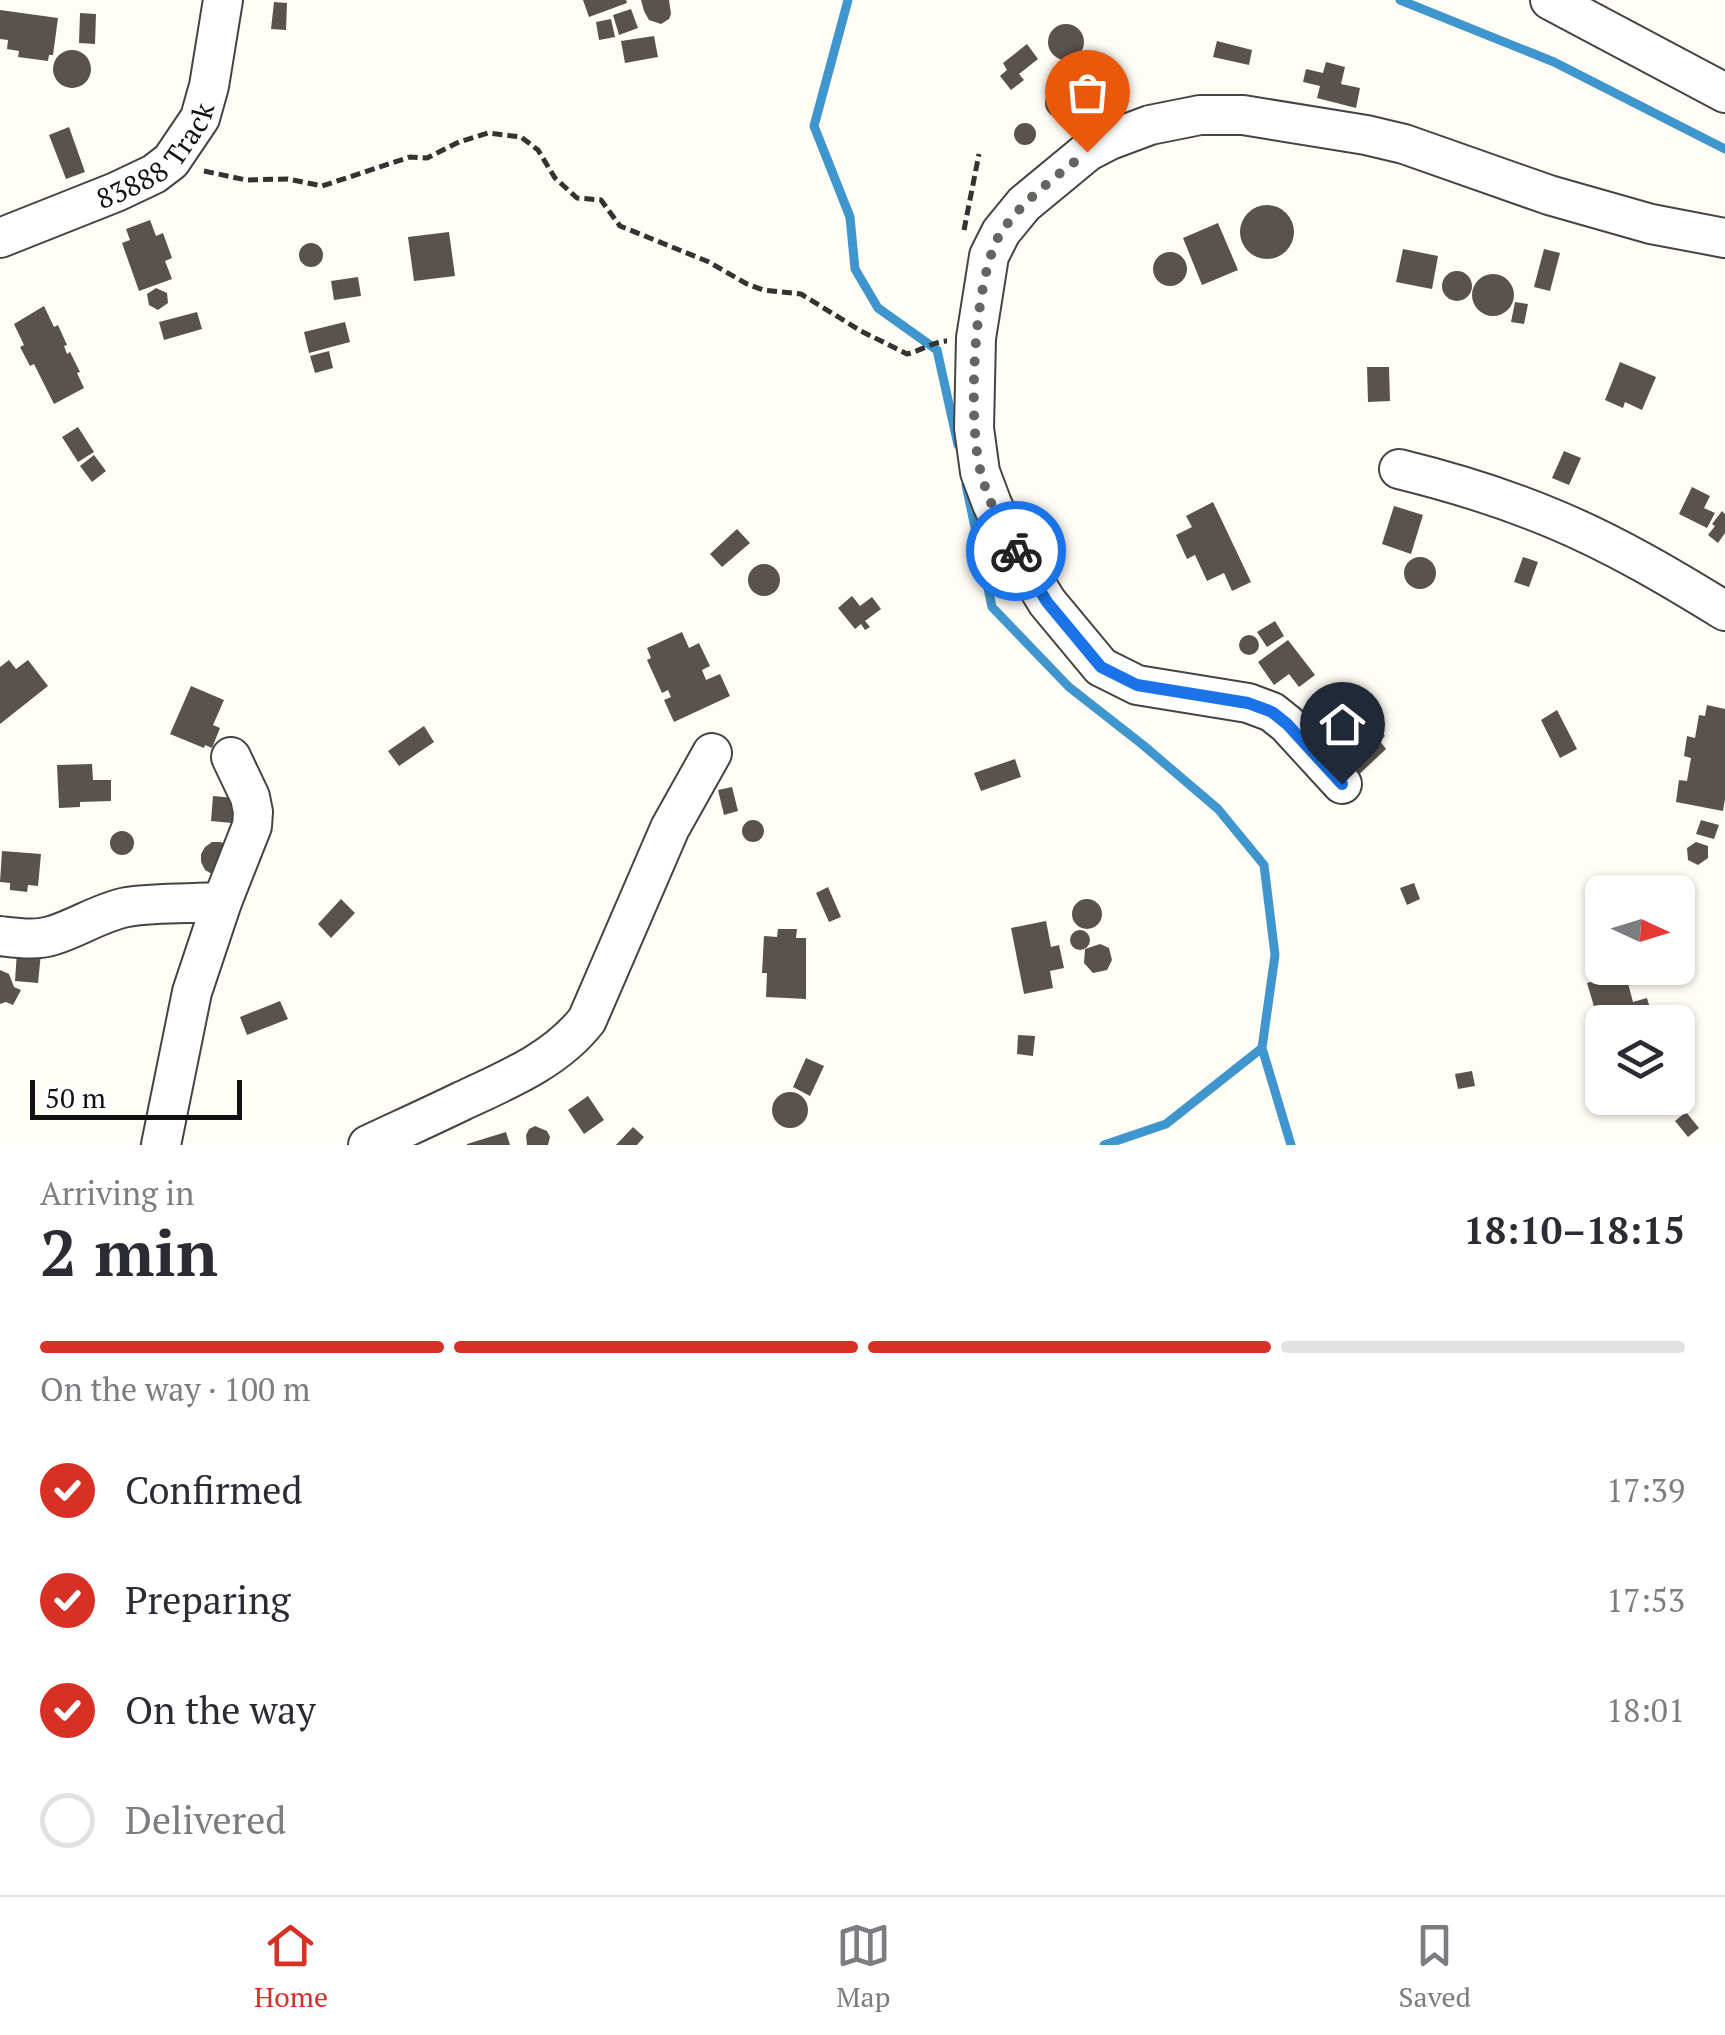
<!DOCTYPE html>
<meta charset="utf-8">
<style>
body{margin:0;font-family:"PT Serif",serif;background:#f7f7f7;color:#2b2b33;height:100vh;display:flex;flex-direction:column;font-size:38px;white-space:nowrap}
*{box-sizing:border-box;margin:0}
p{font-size:32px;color:#7c7c81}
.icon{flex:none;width:55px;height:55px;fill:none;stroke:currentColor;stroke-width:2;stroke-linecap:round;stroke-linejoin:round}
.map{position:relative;height:1145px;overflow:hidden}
.drawer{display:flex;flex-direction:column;background:#fff;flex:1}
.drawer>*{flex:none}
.needle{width:65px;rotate:94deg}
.tools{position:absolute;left:1585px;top:875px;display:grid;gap:20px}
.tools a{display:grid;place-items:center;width:110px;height:110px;border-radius:15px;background:#fff;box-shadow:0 2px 8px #0004;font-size:50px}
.scale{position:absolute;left:30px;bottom:25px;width:212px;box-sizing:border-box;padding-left:10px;border:5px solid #111;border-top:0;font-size:28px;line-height:35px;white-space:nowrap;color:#111;-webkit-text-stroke:8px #fff;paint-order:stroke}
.pin{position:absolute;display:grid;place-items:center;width:85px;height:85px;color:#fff;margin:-102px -42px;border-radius:50% 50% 50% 0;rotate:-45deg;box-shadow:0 0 10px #0007}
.pin .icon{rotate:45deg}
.courier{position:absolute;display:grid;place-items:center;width:100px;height:100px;margin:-50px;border:8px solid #1a73e8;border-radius:50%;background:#fff;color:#222;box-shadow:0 2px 12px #0007}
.summary em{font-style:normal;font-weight:700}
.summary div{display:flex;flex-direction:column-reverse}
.summary{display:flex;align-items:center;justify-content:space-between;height:170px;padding:0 40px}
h1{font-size:65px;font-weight:700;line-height:75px}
.bar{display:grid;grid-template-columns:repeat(4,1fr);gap:15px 10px;align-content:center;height:120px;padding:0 40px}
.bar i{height:12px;border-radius:8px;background:#e1e1e2}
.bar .selected{background:#d93025}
.bar p{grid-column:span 4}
ol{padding:0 40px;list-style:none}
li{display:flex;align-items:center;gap:30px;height:110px}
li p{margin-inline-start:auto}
li .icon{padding:10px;border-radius:50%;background:#d93025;color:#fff;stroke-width:4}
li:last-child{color:#7c7c81}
li i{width:55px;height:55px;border:5px solid #e1e1e2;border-radius:50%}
.menu{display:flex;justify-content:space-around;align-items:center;height:140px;border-top:2px solid #e1e1e2;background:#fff;font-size:28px;color:#7c7c81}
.menu a{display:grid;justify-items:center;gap:5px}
.menu .selected{color:#d93025}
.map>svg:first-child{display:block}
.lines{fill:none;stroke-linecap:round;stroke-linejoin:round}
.stream{stroke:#3f96cf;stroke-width:9}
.building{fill:#5a524d}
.minor-casing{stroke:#444;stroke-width:42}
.path{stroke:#333;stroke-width:5;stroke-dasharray:10 5;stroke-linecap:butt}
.minor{stroke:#fff;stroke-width:38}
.done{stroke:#646461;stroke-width:10;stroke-dasharray:0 18}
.route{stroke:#1a73e8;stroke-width:12}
.labels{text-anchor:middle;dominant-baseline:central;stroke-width:10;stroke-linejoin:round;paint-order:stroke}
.street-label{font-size:28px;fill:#111;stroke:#fff}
</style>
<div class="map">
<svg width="1725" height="1145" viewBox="0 0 1725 1145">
<rect width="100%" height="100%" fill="#fffdf5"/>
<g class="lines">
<path class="stream" d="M848,0l-34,126 36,91 5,52 23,39 59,42 21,95
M1400,0l154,62 171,87
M966,485l26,122 77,80 74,58 75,64 46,56 11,90 -13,93 29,97
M1104,1145l62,-21 96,-76"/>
</g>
<path class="building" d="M583,0h43l1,3 -38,14z
M641,0h28l2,14 -2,5 -8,5 -12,-4 -5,-9z
M274,2l13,1 -1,27 -15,-1z
M631,9l7,19 -19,7 -6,-20z
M0,10l58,8 -5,37h-4l-1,6 -30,-4 1,-6 -12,-2 1,-9 -8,-1z
M80,13l16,1 -1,30 -16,-1z
M611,19l4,18 -16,3 -3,-18z
M1048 42a18 18 0 1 1 36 0a18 18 0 1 1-36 0Z
M654,36l4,21 -33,6 -4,-22z
M1217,41l35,9 -3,15 -36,-8z
M1027,44l11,15 -19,15 5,6 -13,10 -11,-14 7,-6 -4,-7z
M53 69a19 19 0 1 1 38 0a19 19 0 1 1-38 0Z
M1326,62l19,5 -4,17 19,4 -4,20 -39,-10 3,-12 -17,-4 3,-13 17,4z
M1091,78l13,8 12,-1 2,14 -10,1 -13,8 -12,-6 -3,-17z
M1045 103a15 15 0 1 1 30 0a15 15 0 1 1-30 0Z
M1014 134a11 11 0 1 1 22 0a11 11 0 1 1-22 0Z
M69,127l16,45 -19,7 -17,-44z
M1240 232a27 27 0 1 1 54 0a27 27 0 1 1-54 0Z
M150,220l6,16 7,-3 9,25 -7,3 7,18 -33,12 -17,-48 8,-3 -4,-11z
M1218,223l20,47 -36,15 -19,-47z
M449,232l6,44 -41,5 -6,-44z
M299 255a12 12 0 1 1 24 0a12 12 0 1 1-24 0Z
M1403,249l35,7 -6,33 -36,-7z
M1544,249l16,4 -10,38 -16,-4z
M1153 269a17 17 0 1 1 34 0a17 17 0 1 1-34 0Z
M1442 286a15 15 0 1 1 30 0a15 15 0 1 1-30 0Z
M1472 295a21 21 0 1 1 42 0a21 21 0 1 1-42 0Z
M358,277l3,19 -27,4 -3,-19z
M156,288l11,5 1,10 -10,7 -9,-5 -2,-11z
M1515,302l13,2 -4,20 -13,-2z
M44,306l10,21 4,-2 9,20 -3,1 3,8 3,-2 10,20 -3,1 7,15 -30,16 -20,-40 -4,2 -10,-19 4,-2 -10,-21z
M197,312l5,17 -38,11 -5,-18z
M345,322l5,20 -41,11 -5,-21z
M329,351l4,17 -18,5 -5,-17z
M1620,362l36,15 -14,33 -17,-8 -2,6 -18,-8z
M1367,367h22l1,34 -22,1z
M78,427l16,25 -16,10 -16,-25z
M1564,451l17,7 -12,27 -17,-7z
M94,455l12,16 -14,11 -12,-16z
M1692,487l18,9 -6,12 11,5 -8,15 -28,-14z
M1213,502l38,80 -19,9 -8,-18 -17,8 -12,-26 -8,4 -11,-24 16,-8 -6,-11z
M1394,506l29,9 -12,39 -29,-10z
M1722,511l3,3v19l-7,10 -10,-8 7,-9 -3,-2z
M737,529l13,14 -28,24 -12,-13z
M1523,557l15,5 -9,25 -15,-5z
M1404 573a16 16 0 1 1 32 0a16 16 0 1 1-32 0Z
M748 580a16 16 0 1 1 32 0a16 16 0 1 1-32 0Z
M852,596l8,10 12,-9 9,12 -16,12 5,6 -5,3 -4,-6 -6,5 -17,-21z
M1275,621l9,15 -17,11 -10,-15z
M682,632l7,16 10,-5 11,23 -8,4 4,10 14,-6 10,22 -56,26 -10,-22 7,-3 -3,-7 -6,3 -15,-33 4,-2 -4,-10z
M1239 645a10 10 0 1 1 20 0a10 10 0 1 1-20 0Z
M1288,640l27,35 -16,12 -10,-13 -15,11 -16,-23z
M9,660l7,9 12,-9 20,26 -48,38v-57z
M191,686l33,14 -11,25 7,3 -8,20 -7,-3 -1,3 -34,-14z
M1329,686l37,41 5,-6 14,15 -5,5 6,8 -34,32 -50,-60 14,-13 -4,-6z
M1707,705l18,4v90l-2,12 -47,-9 3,-22 8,1 4,-23 -7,-2 3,-20 8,2 4,-23 6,1z
M1557,710l20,39 -17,9 -19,-38z
M424,726l10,16 -35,24 -11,-15z
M1015,759l6,18 -40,14 -7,-18z
M92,764l1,16h18v21l-31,1v5l-21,1 -2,-43z
M732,787l6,24 -14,4 -6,-25z
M213,796l32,3 -2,25 -32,-3z
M742 831a11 11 0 1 1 22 0a11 11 0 1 1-22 0Z
M1701,820l18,5 -5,14 -18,-5z
M110 843a12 12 0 1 1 24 0a12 12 0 1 1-24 0Z
M212,842h9l7,4 -7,28h-9l-7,-4 -4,-8v-8l4,-7z
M1696,842l12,4v12l-10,7 -10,-5 -1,-12z
M2,851l39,3 -3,32 -10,-1 -1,7 -17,-2v-7l-10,-1z
M1414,883l6,16 -13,6 -7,-17z
M828,887l13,30 -12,5 -13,-29z
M1072 914a15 15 0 1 1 30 0a15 15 0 1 1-30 0Z
M341,899l14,14 -24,25 -13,-14z
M1046,921l5,26 8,-2 5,23 -14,3 3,17 -29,6 -13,-66z
M778,929h19l-1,9h10v61l-40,-2 1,-24h-5l2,-37 13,1z
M1070 940a10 10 0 1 1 20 0a10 10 0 1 1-20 0Z
M1100,944l9,4 3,12 -5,10 -14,3 -9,-10 1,-14z
M17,951l24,2 -3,30 -23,-2z
M0,970l9,4 5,13 7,3 -8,15 -7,-3 -6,2z
M1625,972l8,30 14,-4 7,24h-52v12l-11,4 -6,-21 11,-4 -9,-30z
M280,1001l8,18 -41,16 -7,-18z
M1018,1035l17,1 -2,20 -16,-2z
M806,1058l18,8 -14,30 -17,-9z
M1472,1071l3,15 -17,3 -3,-15z
M772 1110a18 18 0 1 1 36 0a18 18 0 1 1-36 0Z
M588,1096l16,24 -20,14 -16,-24z
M1686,1112l13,16 -11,9 -13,-16z
M535,1126l12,5 3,6 -2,8h-21l-1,-10 3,-6z
M633,1127l11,10 -7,8h-21z
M506,1132l4,13h-43v-1z"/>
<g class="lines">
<g class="minor-casing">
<g id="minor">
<path d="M1550,0l175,93"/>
<path id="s1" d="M0,238l116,-46 38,-18 17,-13 29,-43 9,-32 14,-86"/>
<path d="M1399,469c53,13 105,29 155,50 60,25 116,58 171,92"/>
<path d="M1342,784l-55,-60 -15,-12 -24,-9 -111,-18 -36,-18 -54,-65 -41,-67 -14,-31 -12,-32 -6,-44 2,-90 13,-82 12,-24 23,-28 63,-52 23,-12 40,-15 50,-10h43l123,20 38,9 145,51 102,29 74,14"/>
<path d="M0,936c18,2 37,5 54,-1 25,-8 47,-23 73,-28 31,-5 64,-3 95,-5"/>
<path d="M161,1145l31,-153 30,-90 30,-76 1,-14 -3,-15 -19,-40"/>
<path d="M368,1145c32,-15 63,-29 94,-44 45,-21 94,-41 125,-81l83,-192 42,-75"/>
</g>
</g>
<path class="path" d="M204,171l42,9 42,-1 34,7 88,-29 17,1 32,-16 29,-9 33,4 17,13 17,28 22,20 24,2 19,26 89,36 38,22 16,6 38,4 60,37 46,23c13,-3 28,-13 40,-13
M964,230l15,-76"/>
<use href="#minor" class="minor"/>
</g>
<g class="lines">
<path class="done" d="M1016,551c-15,-24 -28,-51 -35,-78 -14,-49 -8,-200 21,-242 22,-32 55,-55 85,-79"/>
<path class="route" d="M1016,551l31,51 54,65 36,18 111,18 24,9 15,12 55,60"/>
</g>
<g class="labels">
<g class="street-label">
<text stroke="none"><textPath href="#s1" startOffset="180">83888 Track</textPath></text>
</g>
</g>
</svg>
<div class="tools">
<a><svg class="needle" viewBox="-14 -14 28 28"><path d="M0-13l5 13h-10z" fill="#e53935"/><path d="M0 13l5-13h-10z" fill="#7c7c81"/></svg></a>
<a><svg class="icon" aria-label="layers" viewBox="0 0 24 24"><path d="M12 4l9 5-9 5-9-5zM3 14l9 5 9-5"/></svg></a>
</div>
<div class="scale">50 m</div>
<div class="pin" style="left:1087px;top:152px;background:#ea580c"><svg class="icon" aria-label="bag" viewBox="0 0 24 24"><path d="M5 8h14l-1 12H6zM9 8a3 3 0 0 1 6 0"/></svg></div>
<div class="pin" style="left:1342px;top:784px;background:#1f2937"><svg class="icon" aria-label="home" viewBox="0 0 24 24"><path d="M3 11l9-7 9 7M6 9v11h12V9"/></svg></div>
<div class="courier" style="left:1016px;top:551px"><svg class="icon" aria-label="bike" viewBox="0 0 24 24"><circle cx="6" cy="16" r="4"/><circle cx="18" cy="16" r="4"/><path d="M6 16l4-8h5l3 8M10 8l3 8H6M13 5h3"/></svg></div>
</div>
<section class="drawer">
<div class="summary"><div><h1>2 min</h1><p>Arriving in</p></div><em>18:10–18:15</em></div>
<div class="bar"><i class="selected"></i><i class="selected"></i><i class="selected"></i><i></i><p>On the way · 100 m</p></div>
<ol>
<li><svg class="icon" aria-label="check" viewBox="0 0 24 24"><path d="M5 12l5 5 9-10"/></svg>Confirmed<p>17:39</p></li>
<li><svg class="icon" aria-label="check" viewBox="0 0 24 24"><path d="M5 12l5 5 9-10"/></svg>Preparing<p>17:53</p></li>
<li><svg class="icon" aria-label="check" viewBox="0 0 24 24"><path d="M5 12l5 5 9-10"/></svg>On the way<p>18:01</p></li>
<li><i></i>Delivered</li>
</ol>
</section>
<nav class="menu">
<a class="selected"><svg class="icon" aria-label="home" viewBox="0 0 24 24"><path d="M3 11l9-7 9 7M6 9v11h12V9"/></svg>Home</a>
<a><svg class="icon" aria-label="map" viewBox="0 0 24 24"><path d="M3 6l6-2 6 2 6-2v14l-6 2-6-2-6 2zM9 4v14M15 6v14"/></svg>Map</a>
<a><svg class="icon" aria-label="saved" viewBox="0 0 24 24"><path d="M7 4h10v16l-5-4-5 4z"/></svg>Saved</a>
</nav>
